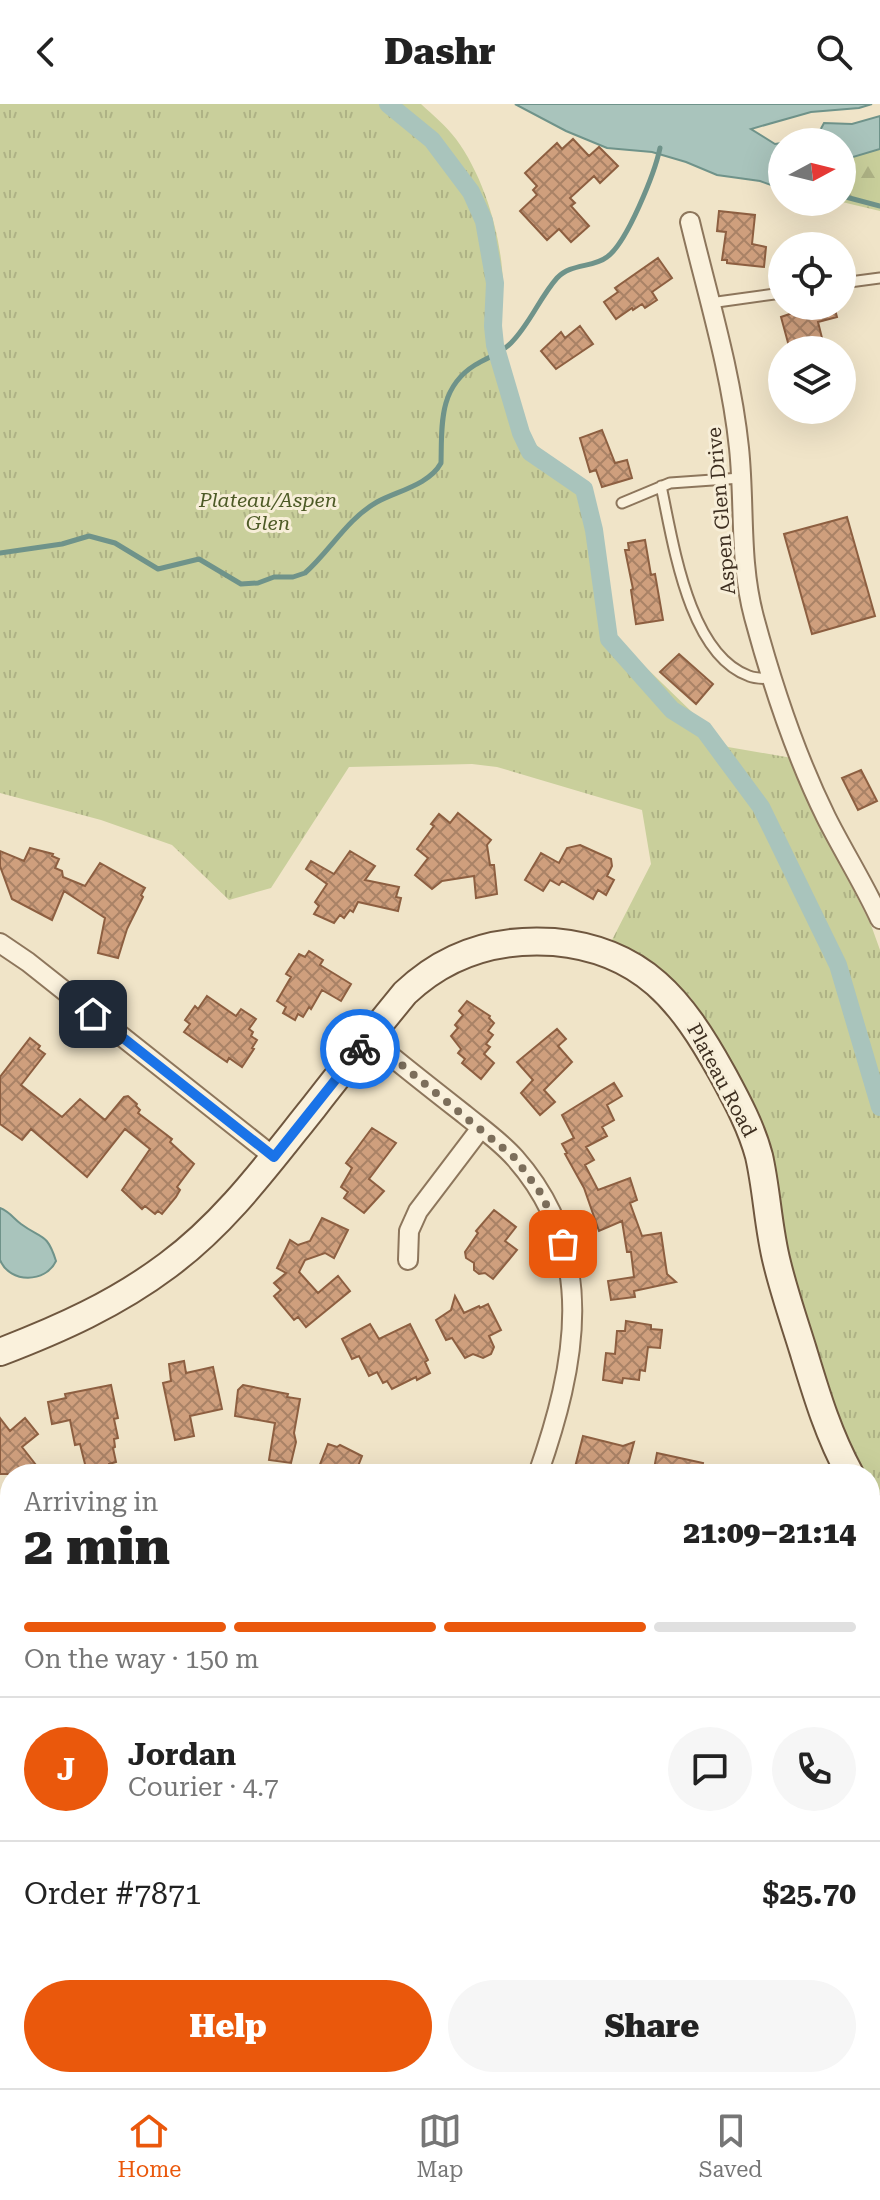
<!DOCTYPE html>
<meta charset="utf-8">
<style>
body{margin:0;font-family:"Roboto Serif",serif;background:#f6f6f6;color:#222;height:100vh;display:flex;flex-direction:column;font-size:30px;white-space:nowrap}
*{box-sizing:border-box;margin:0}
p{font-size:26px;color:#767676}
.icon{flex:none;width:44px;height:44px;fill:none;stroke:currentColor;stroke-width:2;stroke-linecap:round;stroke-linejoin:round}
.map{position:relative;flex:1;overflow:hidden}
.drawer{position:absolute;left:0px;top:1360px;width:880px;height:624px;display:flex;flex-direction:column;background:#fff;border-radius:32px 32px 0 0;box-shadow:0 8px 32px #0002}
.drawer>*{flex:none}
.needle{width:52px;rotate:83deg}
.controls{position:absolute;left:768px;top:24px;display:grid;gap:16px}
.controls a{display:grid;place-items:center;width:88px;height:88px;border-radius:50%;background:#fff;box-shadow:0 8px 32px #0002;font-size:40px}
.pin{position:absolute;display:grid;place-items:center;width:68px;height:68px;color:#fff;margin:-34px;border-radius:16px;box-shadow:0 4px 12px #0006}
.courier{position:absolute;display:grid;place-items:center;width:80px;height:80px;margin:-40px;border:6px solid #1a73e8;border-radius:50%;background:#fff;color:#222;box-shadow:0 2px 10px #0007}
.summary em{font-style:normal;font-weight:800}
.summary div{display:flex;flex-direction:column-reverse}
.summary{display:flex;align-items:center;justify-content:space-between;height:136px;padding:0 24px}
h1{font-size:52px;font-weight:800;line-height:60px}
.bar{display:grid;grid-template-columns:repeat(4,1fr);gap:12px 8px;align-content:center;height:96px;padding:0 24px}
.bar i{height:10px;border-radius:6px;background:#e0e0e0}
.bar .on{background:#ea580c}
.bar p{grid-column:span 4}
.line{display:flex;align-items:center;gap:20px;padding:0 24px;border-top:2px solid #e0e0e0}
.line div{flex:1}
.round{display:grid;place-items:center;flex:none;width:84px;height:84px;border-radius:42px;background:#f6f6f6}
.button{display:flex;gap:16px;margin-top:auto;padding:16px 24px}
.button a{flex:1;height:92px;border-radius:48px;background:#ea580c;color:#fff;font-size:32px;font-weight:800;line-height:92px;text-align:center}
.button a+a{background:#f6f6f6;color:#222}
header{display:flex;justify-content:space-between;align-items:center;height:104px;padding:0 24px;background:#fff;font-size:36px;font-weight:800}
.menu{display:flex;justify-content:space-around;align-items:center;height:112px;border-top:2px solid #e0e0e0;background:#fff;font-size:22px;color:#767676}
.menu a{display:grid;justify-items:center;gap:4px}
.menu .on{color:#ea580c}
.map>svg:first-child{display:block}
.grass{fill:url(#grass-tufts)}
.forest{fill:url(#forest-firs)}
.water{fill:#a9c4bc;stroke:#6f938a;stroke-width:2}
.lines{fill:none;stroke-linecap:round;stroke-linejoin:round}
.stream{stroke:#6f938a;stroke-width:5}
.canal{stroke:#a9c4bc;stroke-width:18}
.building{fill:url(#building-cross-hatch);stroke:#8d5f41;stroke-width:2}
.lane-casing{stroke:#8d765c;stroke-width:13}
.street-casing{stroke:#8d765c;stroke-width:22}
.secondary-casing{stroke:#6f573f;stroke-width:30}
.lane{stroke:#faf1dc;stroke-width:9}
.street{stroke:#faf1dc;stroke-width:18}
.secondary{stroke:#faf1dc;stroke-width:26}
.done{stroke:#7c6e5b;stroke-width:8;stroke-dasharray:0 14.4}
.route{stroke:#1a73e8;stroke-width:10}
.labels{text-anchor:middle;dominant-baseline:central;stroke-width:6;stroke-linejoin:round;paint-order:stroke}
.park-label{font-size:20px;font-style:italic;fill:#4d5a26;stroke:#f7eed8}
.street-label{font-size:20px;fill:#3d2e20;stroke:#f7eed8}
</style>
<header><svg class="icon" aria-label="back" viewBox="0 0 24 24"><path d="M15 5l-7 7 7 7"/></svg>Dashr<svg class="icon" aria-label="search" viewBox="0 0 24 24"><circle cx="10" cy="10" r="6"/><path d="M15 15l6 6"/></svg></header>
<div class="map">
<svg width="880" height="1984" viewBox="0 0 880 1984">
<defs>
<pattern id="grass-tufts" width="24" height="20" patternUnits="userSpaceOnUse" patternTransform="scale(2)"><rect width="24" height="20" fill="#c9cf9b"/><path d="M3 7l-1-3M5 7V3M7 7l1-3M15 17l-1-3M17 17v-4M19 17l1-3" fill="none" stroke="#aeb285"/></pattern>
<pattern id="forest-firs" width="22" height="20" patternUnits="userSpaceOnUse" patternTransform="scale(2)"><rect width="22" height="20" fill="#c9cf9b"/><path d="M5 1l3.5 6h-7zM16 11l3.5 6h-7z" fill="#aeb285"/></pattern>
<pattern id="building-cross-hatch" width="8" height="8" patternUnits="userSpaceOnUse" patternTransform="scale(2)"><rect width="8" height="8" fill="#cf9f7d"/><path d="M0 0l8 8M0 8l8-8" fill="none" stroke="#a98266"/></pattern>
</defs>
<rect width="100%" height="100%" fill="#f0e4c8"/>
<path class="grass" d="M0,0h421c12,11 25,22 35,35 28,38 45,95 47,143 1,18 -7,36 -5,54 3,31 17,65 28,93 14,33 54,35 68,67l22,139 14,17 98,95 64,11 15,40 64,127 9,25v548l-10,-17v-7h-4l-26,-50 -49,-159 -7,-30 -11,-77 -14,-42 -49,-91 -19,-27 -37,-35 -42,-23 39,-76 -9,-54 -145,-43 -25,-3 -123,3 -78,121 -42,12 -57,-55 -71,-25 -101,-27z"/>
<path class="forest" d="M880,45v62l-38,-9c0,-42 -5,-43 38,-53z
M870,1826l10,11v82l-10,-7z"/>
<path class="water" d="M515,0h357l-13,4 -48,4 -60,17 24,15 7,-1v46l-22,-8 -43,-6 -31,-13 -34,-10 -45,-4 -41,-17z
M880,12v33l-34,10 -4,5v-22h-54l29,-6 7,-13 28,1z
M0,1104c10,4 13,10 21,16 20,15 26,8 35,37 -10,22 -46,23 -56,-1 0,-11 0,-40 0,-52z"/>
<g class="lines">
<path class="stream" d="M842,92l38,10
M0,449l62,-9 27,-8 26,7 43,26 41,-10 42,25 17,-1 16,-6h19l12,-4c25,-22 42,-54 72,-71 20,-11 52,-17 64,-39 1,-37 -3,-75 34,-98 13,-8 25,-11 36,-22 19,-19 29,-46 46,-65 14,-15 36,-10 50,-21 20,-14 48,-85 53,-109"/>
<path class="canal" d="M388,0l44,36 39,52 13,29 11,62 -2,43 2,19 26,88 9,19 54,37 10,41 15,109 63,71 32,20 57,77 77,158 42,142"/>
</g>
<path class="building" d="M573,35l16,17 10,-9 19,19 -18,17 -6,-7 -24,22 5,5 -4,3 18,20 -18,16 -12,-13 -12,11 -27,-29 17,-16 -4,-5 4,-4 -12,-13 32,-30 5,6z
M719,107l36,4 -3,29 14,3 -2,20 -37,-4v-3h-5l4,-28 -9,-1z
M658,154l14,20 -20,14 5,8 -12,8 -3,-4 -9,6 -1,-2 -16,11 -12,-17 14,-10 -3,-4z
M813,202h21l3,11 -19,5 7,28h-35l-9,-33z
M580,222l13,18 -37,25 -15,-18 20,-19 4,6z
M602,326l13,33 12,-3 5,18 -30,9 -6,-17 -6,2 -10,-34z
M847,413l28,99 -63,18 -28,-100z
M645,436l6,35 4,-1 8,46 -27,4 -5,-34 2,-1 -8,-39h4l-1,-7z
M679,550l34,30 -17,20 -36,-32z
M861,666l16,31 -19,9 -16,-32z
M458,709l33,27 -4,5 3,20h4l3,29 -21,4 -2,-22 -32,5 -10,8 -17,-14 13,-17 -11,-9 17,-23 -3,-2 8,-10 11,9z
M580,741l31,14 1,7 -5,10 7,4 -8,15 -8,-5 -5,9 -31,-18 -3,4 -9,-5 -7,11 -18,-11 16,-27 18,10 8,-15z
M30,744l23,6 -1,2 7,3 -4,9 7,3 1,6 22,9 15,-23 45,25 -4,7 2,2 -16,32 -9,29 -20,-5 7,-35 -41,-27 -12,29 -40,-21 -12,-33v-15l24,10z
M350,747l25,15 -10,14 34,7 -3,10 5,1 -3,13 -40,-9 -5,10 -3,-2 -6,8 -4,-3 -6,8 -20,-9 5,-8 -4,-4 12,-18 -21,-15 5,-8 23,13z
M309,847l14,9 -3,5 31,19 -10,17 -19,-11 -11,19 -2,-2 -6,10 -5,-3 -3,6 -12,-7 3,-6 -9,-6 14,-24 -5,-3 9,-14 4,-6 6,3z
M207,892l29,20 5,-7 15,10 -7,10 4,3 -2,4 6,4 -5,8 2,1 -12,18 -13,-9 -2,4 -43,-30 6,-8 -5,-4 10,-14 3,3z
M467,897l23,15 -1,2 5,5 -6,8 5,4 -7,9 4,3 -6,7 10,9 -13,16 -19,-16 3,-4 -7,-6 3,-4 -10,-13 7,-8 -3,-3 8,-10 -4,-4z
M557,925l9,10 -8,7 14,16 -28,28 11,12 -15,13 -19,-22 12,-13 -16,-18z
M30,934l10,8 -2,3 7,5 -24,31 41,32 18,-18 25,21 19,-23 4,-1 9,8 -1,2 4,4 -2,3 34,26 -2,3 24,22 -17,23 3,3 -4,7 -14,17 -4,-3 -3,3 -10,-8 -3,3 -20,-19 28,-41 -25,-20 -38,48 -56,-48 -9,11 -22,-16v-47z
M614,979l8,13 -15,9 7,15 -12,7 5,9 -21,11 8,13 -9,5 13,25 32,-12 7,22 -7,3 12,33 19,-3 6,41 9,8 -42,9 1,6 -24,3 -3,-19 26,-4 -3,-25h-4l-5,-31 -23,10 -15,-43 -19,-34 2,-1 -5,-9 12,-6 -12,-23z
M372,1024l24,15 -27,36 15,12 -20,22 -20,-15 4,-6 -7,-5 11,-19 -6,-5z
M494,1106l22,17 -11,14 12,9 -24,29 -8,-6 -6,1 -5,-4v-7l-8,-5 -1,-6 13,-19 -2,-2z
M322,1114l26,12 -14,28 -9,-5 -20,7 -6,12 19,21 20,-17 12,15 -44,36 -8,-10 -4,3 -20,-24 7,-6 -7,-7 12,-10 -9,-5 13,-28 8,5 12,-4z
M455,1192l9,17 15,-7 1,2 8,-4 13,26 -12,6 5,11 -3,7 -8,4 -10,-4 -8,4 -13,-20 -6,2 -10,-20 15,-10z
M626,1217l25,4v4l11,1 -2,18 -12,-1 -3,24 -5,-1 -1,10 -16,-2 -1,5 -19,-3 3,-27 9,1 2,-23h8z
M370,1220l9,15 31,-15 18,36 -3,2 5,11 -13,7 -1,-3 -24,12 -5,-8 -4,2 -6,-11 -8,4 -10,-20 -7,3 -10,-20z
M184,1257l2,12 27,-6 9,42 -32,7 4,20 -19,4 -12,-57 8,-2 -2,-17z
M111,1281l7,33 -4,1 4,19 -4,1 1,8 -2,1 3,14 -7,2 1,7 -17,3 -1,-7 -6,1 -6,-24 -5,1 -5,-25 -18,4 -4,-22 18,-4 -1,-4z
M243,1281l45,9 -1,3 13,2 -6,34 2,9 -5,21 -22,-3 6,-37 -40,-7 3,-26z
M0,1314l10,13 15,-13 13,16 -16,13 21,27h-43z
M583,1332l40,10 11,-4 -7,26 -5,-1 -2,7h-36l-10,-3z
M328,1340l9,3 3,-2 22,11 -7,18h-29l1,-4 -8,-3z
M657,1349l46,10 -2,11h-48z"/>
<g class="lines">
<g class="lane-casing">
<path id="lane" d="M842,179l38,-5
M710,199l72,-10
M661,382c12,55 27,168 88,190 7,3 17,2 24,3
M622,399l48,-20 71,-5"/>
</g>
<g class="street-casing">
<path id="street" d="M690,118c18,75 41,149 49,226 6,56 0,113 15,169 18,67 41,137 72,200 17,34 38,67 54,102
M0,839l28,19 246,195
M369,934c31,26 63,51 95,76 17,14 36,27 51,44 84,95 61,207 23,316
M408,1156l1,-29 9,-20 63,-83
M0,1506l10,-11
M715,1974l10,10
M233,1984l9,-10
M505,1984l1,-10"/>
</g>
<g class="secondary-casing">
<path id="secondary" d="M0,1248c60,-23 116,-48 168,-87 58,-43 100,-101 145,-157 30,-39 61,-77 92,-115 42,-40 92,-55 149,-51 89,8 128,59 168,131 14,26 29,53 37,83 8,35 9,72 18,107 7,29 17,58 26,87 13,43 25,84 47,124
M870,1402l10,17"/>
</g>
<use href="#lane" class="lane"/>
<use href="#street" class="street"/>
<use href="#secondary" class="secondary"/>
</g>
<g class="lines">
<path class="done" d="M360,945l9,-11 146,120 27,37 21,49"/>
<path class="route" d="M93,910l181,143 86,-108"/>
</g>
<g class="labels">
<g class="park-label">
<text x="268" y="396">Plateau/Aspen<tspan x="268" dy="23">Glen</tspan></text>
</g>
<g class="street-label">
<text transform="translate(721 407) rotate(-95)">Aspen Glen Drive</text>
<text transform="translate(722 976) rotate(62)">Plateau Road</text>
</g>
</g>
</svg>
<div class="controls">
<a><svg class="needle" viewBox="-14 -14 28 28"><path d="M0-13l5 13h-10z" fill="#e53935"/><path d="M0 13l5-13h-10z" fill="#767676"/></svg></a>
<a><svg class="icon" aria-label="locate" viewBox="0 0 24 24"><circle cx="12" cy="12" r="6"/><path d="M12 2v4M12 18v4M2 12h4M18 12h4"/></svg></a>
<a><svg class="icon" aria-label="layers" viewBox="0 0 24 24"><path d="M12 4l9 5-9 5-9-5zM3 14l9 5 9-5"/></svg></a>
</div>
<div class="pin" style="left:563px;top:1140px;background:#ea580c"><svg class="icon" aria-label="bag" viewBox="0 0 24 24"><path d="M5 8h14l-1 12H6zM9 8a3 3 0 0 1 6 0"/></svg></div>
<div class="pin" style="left:93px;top:910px;background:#1f2937"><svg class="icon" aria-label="home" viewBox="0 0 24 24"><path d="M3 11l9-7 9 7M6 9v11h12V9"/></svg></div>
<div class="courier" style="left:360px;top:945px"><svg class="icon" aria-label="bike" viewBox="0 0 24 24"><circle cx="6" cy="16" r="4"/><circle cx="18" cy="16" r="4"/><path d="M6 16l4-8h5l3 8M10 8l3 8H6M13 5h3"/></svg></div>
<section class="drawer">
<div class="summary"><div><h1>2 min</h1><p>Arriving in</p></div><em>21:09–21:14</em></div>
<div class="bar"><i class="on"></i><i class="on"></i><i class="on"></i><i></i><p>On the way · 150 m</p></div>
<div class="line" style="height:144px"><b class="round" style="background:#ea580c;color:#fff">J</b><div><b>Jordan</b><p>Courier · 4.7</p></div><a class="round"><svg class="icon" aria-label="chat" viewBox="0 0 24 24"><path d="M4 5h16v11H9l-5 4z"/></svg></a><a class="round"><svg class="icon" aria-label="phone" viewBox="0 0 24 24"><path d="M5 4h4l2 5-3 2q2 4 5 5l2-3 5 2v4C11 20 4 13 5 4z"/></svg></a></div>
<div class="line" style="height:104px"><div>Order #7871</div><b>$25.70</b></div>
<div class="button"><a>Help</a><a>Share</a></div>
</section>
</div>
<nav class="menu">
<a class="on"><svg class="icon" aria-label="home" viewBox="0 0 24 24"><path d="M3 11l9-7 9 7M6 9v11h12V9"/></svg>Home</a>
<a><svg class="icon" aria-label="map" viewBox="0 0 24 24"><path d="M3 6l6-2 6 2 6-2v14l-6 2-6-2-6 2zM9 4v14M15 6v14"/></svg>Map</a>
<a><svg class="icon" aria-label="saved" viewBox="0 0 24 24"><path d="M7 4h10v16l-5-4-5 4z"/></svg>Saved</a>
</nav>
